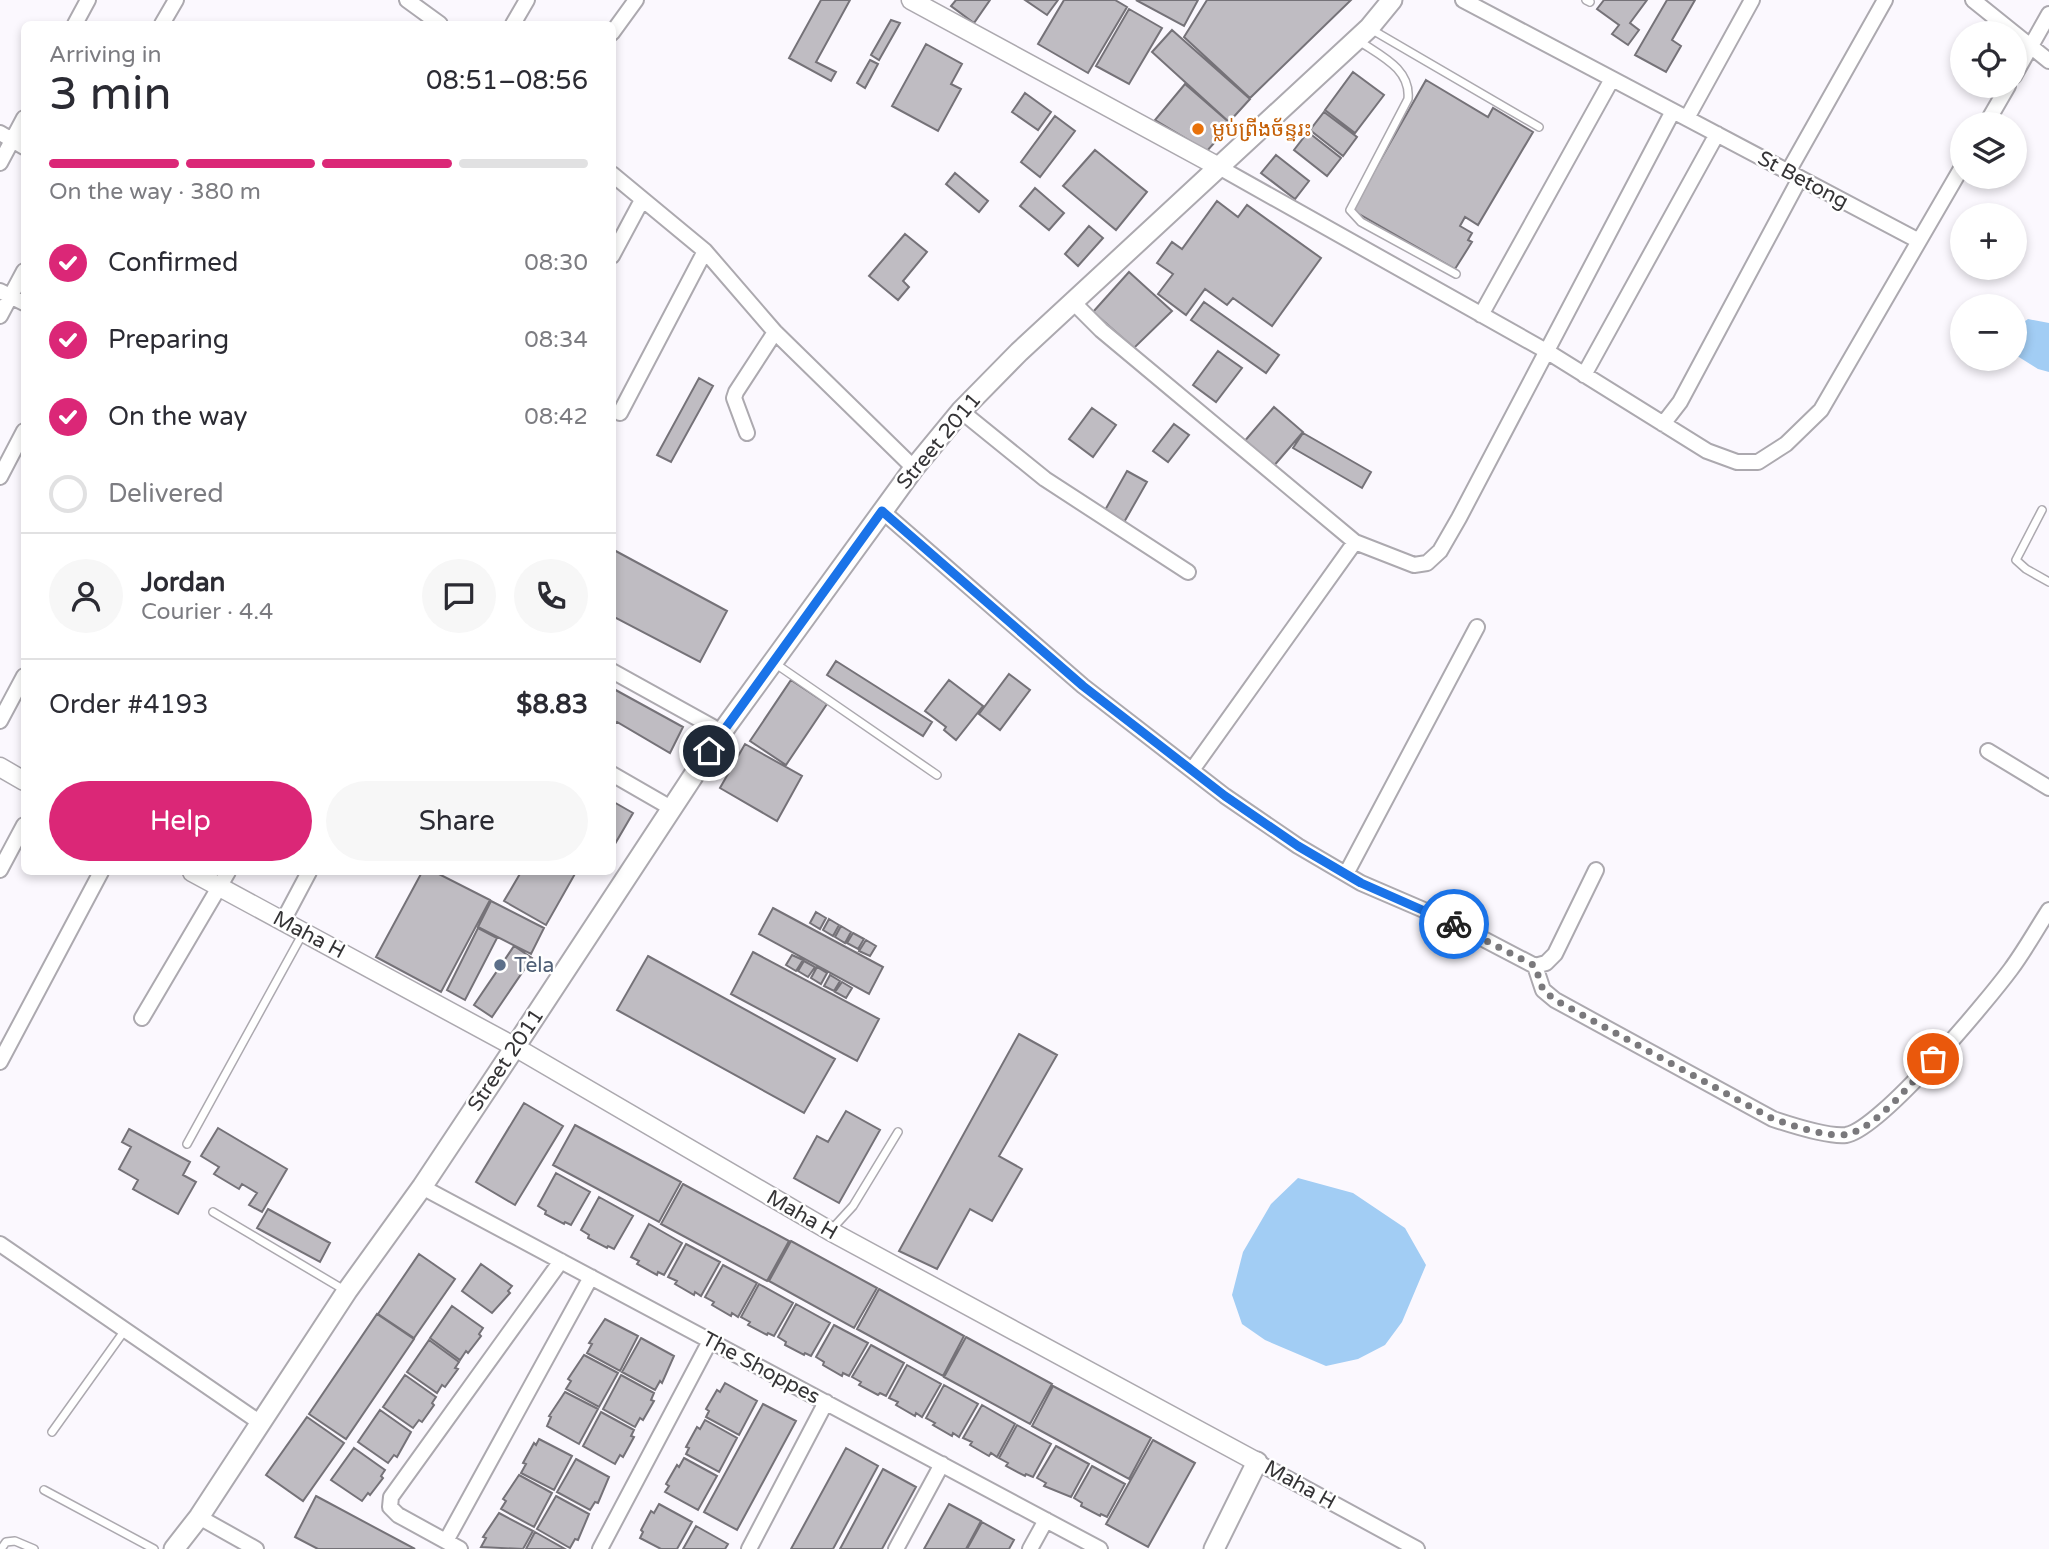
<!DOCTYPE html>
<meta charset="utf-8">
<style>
body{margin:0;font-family:"Varela Round","Noto Sans Khmer",sans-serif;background:#f7f7f7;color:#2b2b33;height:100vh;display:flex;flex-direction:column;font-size:26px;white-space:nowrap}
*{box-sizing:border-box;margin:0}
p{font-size:23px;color:#7c7c81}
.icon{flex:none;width:38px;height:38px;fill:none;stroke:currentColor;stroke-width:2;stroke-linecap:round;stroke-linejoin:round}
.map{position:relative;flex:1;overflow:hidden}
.details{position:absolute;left:21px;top:21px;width:595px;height:854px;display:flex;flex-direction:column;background:#fff;border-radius:10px;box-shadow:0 4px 10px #0003}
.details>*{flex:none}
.buttons{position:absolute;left:1950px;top:21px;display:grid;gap:14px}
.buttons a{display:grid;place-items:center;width:77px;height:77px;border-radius:50%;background:#fff;box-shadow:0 4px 10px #0003;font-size:35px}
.pin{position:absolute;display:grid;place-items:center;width:60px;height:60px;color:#fff;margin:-30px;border:4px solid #fff;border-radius:50%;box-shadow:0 2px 7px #0007}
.courier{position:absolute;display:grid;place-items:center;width:70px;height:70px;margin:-35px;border:5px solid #1a73e8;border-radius:50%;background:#fff;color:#222;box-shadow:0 2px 9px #0007}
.overview em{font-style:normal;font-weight:600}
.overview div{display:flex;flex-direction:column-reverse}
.overview{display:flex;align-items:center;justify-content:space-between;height:119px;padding:0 28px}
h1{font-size:46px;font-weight:600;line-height:52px}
.bar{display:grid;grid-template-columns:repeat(4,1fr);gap:10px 7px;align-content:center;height:84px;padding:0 28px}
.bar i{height:9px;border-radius:5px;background:#e1e1e2}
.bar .active{background:#db2777}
.bar p{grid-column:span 4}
.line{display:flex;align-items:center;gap:18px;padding:0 28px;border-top:2px solid #e1e1e2}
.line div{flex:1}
.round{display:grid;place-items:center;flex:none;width:74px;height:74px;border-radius:37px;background:#f7f7f7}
ol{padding:0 28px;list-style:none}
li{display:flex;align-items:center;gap:21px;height:77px}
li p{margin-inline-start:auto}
li .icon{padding:7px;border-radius:50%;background:#db2777;color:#fff;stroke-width:4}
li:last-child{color:#7c7c81}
li i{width:38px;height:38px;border:4px solid #e1e1e2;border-radius:50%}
.button{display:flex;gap:14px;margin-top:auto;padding:14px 28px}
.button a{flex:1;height:80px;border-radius:42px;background:#db2777;color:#fff;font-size:28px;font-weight:600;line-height:80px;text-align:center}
.button a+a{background:#f7f7f7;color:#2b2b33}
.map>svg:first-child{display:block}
.water{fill:#a2cdf4}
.building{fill:#bfbcc2;stroke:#757278;stroke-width:2}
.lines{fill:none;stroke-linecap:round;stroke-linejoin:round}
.service-casing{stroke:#aca9af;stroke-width:10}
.minor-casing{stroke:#aca9af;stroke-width:18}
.tertiary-casing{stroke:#aca9af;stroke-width:21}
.secondary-casing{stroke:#aca9af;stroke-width:23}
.service{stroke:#fff;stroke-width:7}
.minor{stroke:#fff;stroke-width:14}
.tertiary{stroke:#fff;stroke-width:18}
.secondary{stroke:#fff;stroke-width:19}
.done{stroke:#7a797c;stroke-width:7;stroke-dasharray:0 12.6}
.route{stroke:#1a73e8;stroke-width:9}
.food-dot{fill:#e8710a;stroke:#fff;stroke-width:2.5}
.service-dot{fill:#5c6f8a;stroke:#fff;stroke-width:2.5}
.labels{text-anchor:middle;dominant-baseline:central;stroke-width:5;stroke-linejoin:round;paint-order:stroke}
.food-label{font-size:21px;fill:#c56008;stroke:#fff;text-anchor:start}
.street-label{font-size:21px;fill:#353436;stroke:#fff}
.service-label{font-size:21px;fill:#4e5e75;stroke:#fff;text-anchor:start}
</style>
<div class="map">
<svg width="2049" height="1549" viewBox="0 0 2049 1549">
<rect width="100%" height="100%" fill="#fbf8fe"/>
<path class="water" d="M2028,319l21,4v49l-11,-3 -24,-15v-25z
M1298,1178l55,15 52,35 21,37 -24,57 -17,23 -27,14 -32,7 -61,-26 -23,-16 -10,-29 11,-43 28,-48z"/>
<path class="building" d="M821,0h29l-34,62 20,10 -5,9 -42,-23z
M956,0h34l-16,23 -23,-17z
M1025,0h33l-11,15z
M1064,0h51l12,7 -39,66 -50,-29z
M1136,0h62l-14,26z
M1207,0h144l-101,98 -66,-61z
M1604,0h43l-17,23 9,7 -11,15 -16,-11 7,-9 -22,-16z
M1667,0h28l-23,40 9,6 -15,26 -31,-17z
M1129,9l33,19 -33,56 -33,-18z
M891,20l9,3 -21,37 -8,-5z
M1172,30l78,69 -21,23 -77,-70z
M926,44l36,20 -11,20 10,5 -23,42 -46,-25z
M870,60l8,4 -13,24 -8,-5z
M1353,72l31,23 -29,38 -30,-23z
M1426,80l62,37 5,-9 40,24 -55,93 -13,-8 -5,9 12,7 -4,7 4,2 -17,27 -103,-59z
M1185,84l46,40 -24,27 -52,-31z
M1025,93l26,19 -13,18 -26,-18z
M1324,112l33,25 -14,19 -33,-26z
M1055,116l20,15 -35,46 -19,-15z
M1308,132l33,26 -14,18 -33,-26z
M1095,150l52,42 -31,38 -53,-44z
M1276,155l33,26 -14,18 -34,-26z
M955,173l33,28 -9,11 -33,-28z
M1035,188l29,25 -15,17 -29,-24z
M1217,201l21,16 9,-12 74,53 -49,68 -39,-28 -6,7 -22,-16 -19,26 -28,-21 15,-20 -16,-11 15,-21 10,7z
M1089,226l14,12 -25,28 -13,-12z
M905,234l22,18 -24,29 6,6 -11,13 -29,-24z
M1129,272l43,39 -38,37 -41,-36z
M1204,302l75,53 -13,18 -75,-53z
M1218,351l24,17 -26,34 -23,-17z
M699,378l14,8 -42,76 -14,-7z
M1274,407l29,25 -31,36 -29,-25z
M1092,408l24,17 -23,32 -24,-18z
M1174,424l15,11 -21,27 -15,-11z
M1303,433l68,39 -9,16 -69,-40z
M1127,471l20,11 -24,42 -19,-12z
M612,549l115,62 -27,51 -88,-46z
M836,661l96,61 -9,14 -96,-61z
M1009,674l21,16 -30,40 -21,-16z
M791,680l36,24 -41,61 -36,-24z
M949,680l34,26 -27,34 -12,-10 2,-3 -21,-16z
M612,688l71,39 -13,26 -53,-31 -5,4z
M745,744l57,32 -25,45 -57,-33z
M612,801l21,12 -21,36z
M422,872h13l55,28 -49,92 -65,-35z
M521,872h55l-30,53 -42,-24z
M491,901l53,27 -13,26 -53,-27z
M773,908l110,59 -14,27 -110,-60z
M816,912l10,6 -6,11 -10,-6z
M829,919l10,6 -6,11 -10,-6z
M841,926l10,6 -6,11 -10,-6z
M478,928l19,10 -32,62 -18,-10z
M853,933l11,6 -6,10 -11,-6z
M866,940l10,6 -6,10 -11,-5z
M514,946l18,12 -40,59 -18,-12z
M753,952l126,67 -22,42 -126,-67z
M792,955l11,5 -7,11 -10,-6z
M648,956l187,103 -31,54 -187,-103z
M804,961l11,6 -7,10 -10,-6z
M817,967l10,6 -6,11 -10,-6z
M830,975l10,6 -6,10 -10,-5z
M842,982l10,6 -6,10 -11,-6z
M1019,1034l38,21 -58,101 23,13 -30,52 -22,-12 -33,60 -38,-18z
M524,1103l39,23 -48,79 -39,-23z
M846,1111l34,19 -41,73 -45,-25 23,-42 11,6z
M575,1125l106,57 -22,40 -106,-57z
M218,1128l69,41 -25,43 -13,-7 8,-12 -15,-9 -3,5 -25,-15 5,-7 -18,-11z
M129,1129l61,33 -7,13 13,7 -18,32 -45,-25 5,-9 -19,-11 12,-22 -9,-5z
M556,1173l34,19 -19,33 -6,-3 -1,2 -19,-10 1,-3 -8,-5z
M683,1184l106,57 -22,40 -106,-57z
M599,1197l34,19 -19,33 -6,-3 -1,2 -19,-10 1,-3 -8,-5z
M268,1209l62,34 -10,19 -63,-34z
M649,1224l33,19 -18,32 -6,-3 -1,3 -20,-11 2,-3 -8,-4z
M791,1241l86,47 -23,40 -85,-47z
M686,1244l34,18 -19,34 -6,-4 -1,3 -19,-11 2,-3 -9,-4z
M419,1254l36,25 -41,59 -36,-24z
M481,1264l31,22 -4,5 2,2 -18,20 -30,-22z
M723,1265l34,18 -19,34 -6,-4 -1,3 -19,-11 2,-3 -9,-5z
M759,1284l34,19 -19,33 -6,-3 -1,2 -19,-10 2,-3 -9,-5z
M879,1289l85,47 -21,40 -86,-47z
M796,1304l34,19 -19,33 -6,-3 -1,2 -19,-10 1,-3 -8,-5z
M452,1306l31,22 -4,6 2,2 -13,17 -2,-2 -6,9 -30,-22z
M377,1314l37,25 -68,100 -37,-25z
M605,1319l33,17 -18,35 -33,-18 5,-9 -3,-1z
M834,1325l34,18 -19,33 -6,-3 -1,3 -19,-11 1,-3 -8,-5z
M966,1337l86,47 -22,40 -86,-47z
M641,1338l33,18 -12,27 -2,-2 -5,9 -33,-18z
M429,1340l30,22 -4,6 3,1 -13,18 -3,-2 -5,8 -30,-21z
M871,1345l33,18 -18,33 -6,-3 -2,2 -19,-10 2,-3 -9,-5z
M584,1355l34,18 -19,34 -33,-18 5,-8 -3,-2z
M907,1365l34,19 -19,33 -6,-4 -1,3 -19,-11 2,-3 -9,-4z
M405,1375l31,22 -4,6 2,2 -12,17 -3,-2 -6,8 -30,-21z
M621,1375l33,18 -3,7 3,1 -11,19 -3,-2 -5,9 -32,-18z
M725,1383l32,18 -18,34 -33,-18 3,-6 -3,-2 11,-19 3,2z
M944,1385l34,19 -19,33 -6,-4 -1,3 -19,-11 2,-2 -9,-5z
M1053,1386l98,52 -22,41 -97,-53z
M565,1392l33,17 -19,35 -32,-18 4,-9 -2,-1z
M763,1404l33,17 -59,109 -33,-18z
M982,1405l33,19 -18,33 -6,-4 -2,3 -19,-11 2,-3 -9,-4z
M380,1410l31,22 -14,25 -3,-2 -6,8 -30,-21z
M601,1412l33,18 -3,6 3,1 -11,20 -3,-2 -5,9 -32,-18z
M307,1417l37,26 -41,58 -37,-26z
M705,1420l32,18 -18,34 -33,-18 3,-6 -3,-1 11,-20 3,2z
M1017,1425l34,19 -18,33 -7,-3 -1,2 -19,-10 2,-3 -9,-5z
M539,1439l33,17 -18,34 -33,-17 5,-9 -3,-1 11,-20 2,2z
M1153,1440l42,23 -47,84 -42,-23z
M1056,1446l33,18 -18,33 -27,-11 2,-3 -9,-5z
M354,1448l31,22 -4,6 2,2 -13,17 -2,-2 -6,8 -31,-21z
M846,1448l32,18 -45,83h-42z
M684,1458l33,18 -19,34 -33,-18 4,-6 -3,-2 11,-19 2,2z
M576,1459l33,18 -11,26 -3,-1 -5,8 -33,-18z
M1092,1466l33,18 -18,33 -6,-3 -1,2 -19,-10 1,-3 -8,-5z
M883,1469l33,18 -34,62h-42z
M519,1475l33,18 -18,34 -33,-18 5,-8 -3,-2z
M316,1496l99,53h-97l-23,-12z
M556,1496l33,18 -11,26 -3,-1 -5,9 -33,-19z
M659,1504l33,18 -15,27h-16l-21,-11 3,-6 -2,-2 10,-19 3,2z
M949,1504l32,17 -15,28h-42z
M499,1513l34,18 -10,18 -42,-2 5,-9 -3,-1z
M982,1522l32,18 -5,9h-42z
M696,1526l32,18 -3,5h-42z
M535,1532l30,17h-39z"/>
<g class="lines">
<g class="service-casing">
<path id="service" d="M1586,0l4,2
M1369,28l170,99
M1359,41c22,15 52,28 49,58l-58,111 11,12 95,52
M2042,510l-26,50 10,9 23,13
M773,662l164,113
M187,1144l116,-211
M213,1212l133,79
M831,1230l22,-24 45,-74
M52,1432l73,-102
M44,1490l110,59
M1,1549l5,-7 9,-1 19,8"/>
</g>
<g class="minor-casing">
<path id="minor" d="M407,0l33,24
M1463,0l210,111
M1973,0l76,61
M75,24l13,-24
M162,24l14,-24
M513,24l14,-24
M612,33l24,-33
M2014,76l35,-62
M1687,118l65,-118
M1986,124l22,-38
M0,133l24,14
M0,163l24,-45
M1217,166l331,186 159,99 30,11h21l28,-18 35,-34 141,-243
M1788,172l97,-172
M612,174l93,77 70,81 139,136
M612,256l30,-56
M0,291l24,12
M1072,301l29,29 254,212 59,23 13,-2 13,-12 19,-33 214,-407 246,130
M1481,315l131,-236
M0,316l24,-45
M1584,375l133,-241
M961,411l84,68 143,93
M620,413l85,-162
M1663,424l17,-22 120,-224
M747,433l-13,-35 2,-6 39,-60
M0,477l24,-46
M882,511l201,175 142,110 73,50 63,37 86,37 88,46 11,-3 9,-9 41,-84
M612,671l110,61
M0,721l24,-45
M1988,751l61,37
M1192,770l163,-228
M612,774l59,34
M0,870l24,-45
M1346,874l131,-247
M283,921l26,-49
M1535,966l8,24 12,10 218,119c18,6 56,18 73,16 34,-5 142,-135 165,-166 14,-19 25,-39 38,-59
M142,1018l86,-146
M0,1062l101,-190
M422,1187l678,362
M0,1244l262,180
M1257,1462l160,87
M199,1517l57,32
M446,1541l145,-264
M460,1549l-62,-34 -8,-8 1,-10 170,-236
M600,1549l110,-208
M749,1549l77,-147
M896,1549l46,-85
M1030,1549l16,-29"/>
</g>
<g class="tertiary-casing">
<path id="tertiary" d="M911,0l306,166
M0,767l24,14
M192,872l323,175 315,184 427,231"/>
</g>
<g class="secondary-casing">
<path id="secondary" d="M174,1549l25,-32 148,-226 75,-104 93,-140 207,-315 192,-264 47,-57 58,-59 350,-324 23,-28
M1214,1549l43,-87"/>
</g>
<use href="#service" class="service"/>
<use href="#minor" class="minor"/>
<use href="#tertiary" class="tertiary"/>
<use href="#secondary" class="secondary"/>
</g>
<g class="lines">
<path class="done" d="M1454,924l81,42 8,24 12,10 218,119c19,6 57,20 75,15 28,-6 66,-54 85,-75"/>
<path class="route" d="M709,751l173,-240 201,175 142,110 73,50 63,37 93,41"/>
</g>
<circle class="food-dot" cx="1198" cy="129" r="7"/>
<circle class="service-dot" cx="500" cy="965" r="7"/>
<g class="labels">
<g class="food-label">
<text x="1212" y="129">ម្លប់ព្រីងច័ន្ទរះ</text>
</g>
<g class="street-label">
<text transform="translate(1803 180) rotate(28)">St Betong</text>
<text transform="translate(939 441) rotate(-50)">Street 2011</text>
<text transform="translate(309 935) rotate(28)">Maha H</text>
<text transform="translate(506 1060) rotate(-56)">Street 2011</text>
<text transform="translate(802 1215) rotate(30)">Maha H</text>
<text transform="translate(761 1368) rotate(28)">The Shoppes</text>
<text transform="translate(1300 1485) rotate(29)">Maha H</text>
</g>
<g class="service-label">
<text x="514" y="965">Tela</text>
</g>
</g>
</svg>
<div class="buttons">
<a><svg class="icon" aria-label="locate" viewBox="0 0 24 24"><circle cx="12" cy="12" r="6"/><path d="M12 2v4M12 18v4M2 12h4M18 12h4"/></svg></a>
<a><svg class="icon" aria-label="layers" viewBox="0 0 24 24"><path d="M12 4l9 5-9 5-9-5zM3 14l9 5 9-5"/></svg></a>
<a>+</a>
<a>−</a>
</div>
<div class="pin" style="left:1933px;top:1059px;background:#ea580c"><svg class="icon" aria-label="bag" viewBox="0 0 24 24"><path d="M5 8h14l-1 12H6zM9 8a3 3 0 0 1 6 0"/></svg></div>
<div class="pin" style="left:709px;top:751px;background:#1f2937"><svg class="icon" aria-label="home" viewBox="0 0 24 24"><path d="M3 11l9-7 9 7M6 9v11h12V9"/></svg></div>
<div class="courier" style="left:1454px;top:924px"><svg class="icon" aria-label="bike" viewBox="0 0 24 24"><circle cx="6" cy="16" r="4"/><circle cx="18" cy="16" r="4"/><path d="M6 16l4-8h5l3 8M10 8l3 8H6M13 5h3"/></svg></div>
<section class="details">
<div class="overview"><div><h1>3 min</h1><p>Arriving in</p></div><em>08:51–08:56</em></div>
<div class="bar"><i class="active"></i><i class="active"></i><i class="active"></i><i></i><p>On the way · 380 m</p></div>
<ol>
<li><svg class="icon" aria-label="check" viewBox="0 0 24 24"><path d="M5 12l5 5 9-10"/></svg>Confirmed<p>08:30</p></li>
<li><svg class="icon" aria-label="check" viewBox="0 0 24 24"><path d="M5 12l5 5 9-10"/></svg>Preparing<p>08:34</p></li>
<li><svg class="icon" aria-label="check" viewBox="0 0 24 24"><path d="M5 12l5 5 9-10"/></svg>On the way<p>08:42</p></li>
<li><i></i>Delivered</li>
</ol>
<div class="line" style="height:126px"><a class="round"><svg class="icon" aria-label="person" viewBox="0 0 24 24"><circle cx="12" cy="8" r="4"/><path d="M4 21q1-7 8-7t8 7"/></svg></a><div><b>Jordan</b><p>Courier · 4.4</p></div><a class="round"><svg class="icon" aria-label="chat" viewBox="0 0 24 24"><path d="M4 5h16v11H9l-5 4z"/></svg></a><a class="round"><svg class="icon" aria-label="phone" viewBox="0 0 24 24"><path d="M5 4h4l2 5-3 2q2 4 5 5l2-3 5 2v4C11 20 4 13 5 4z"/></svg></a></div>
<div class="line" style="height:91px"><div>Order #4193</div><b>$8.83</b></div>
<div class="button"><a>Help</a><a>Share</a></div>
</section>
</div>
